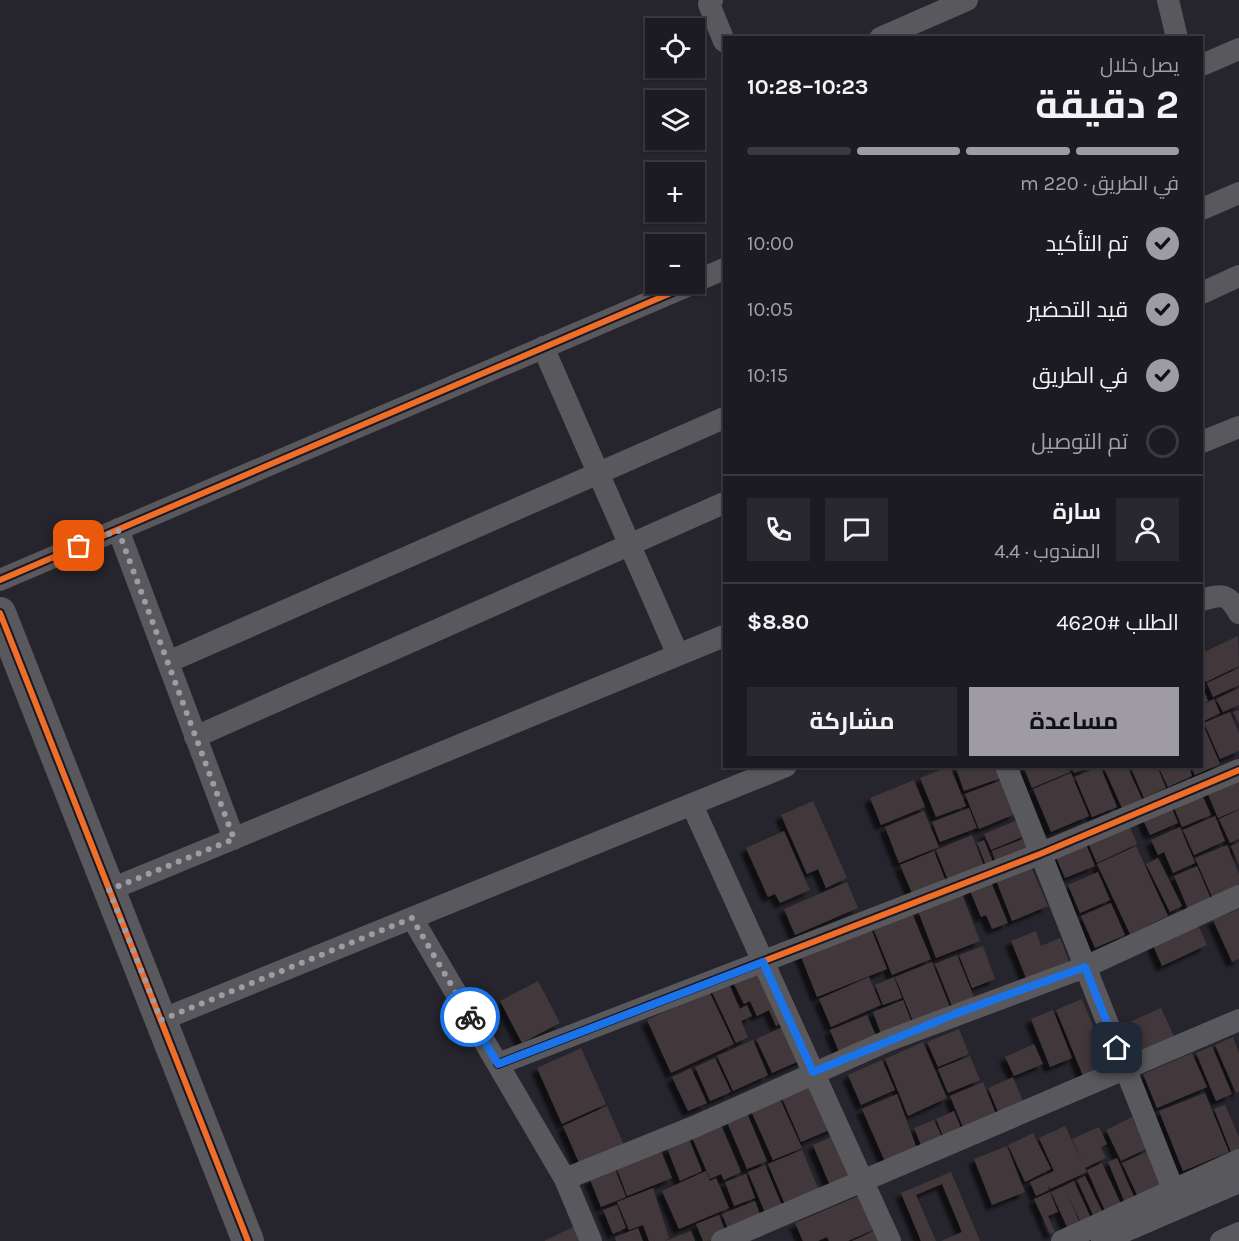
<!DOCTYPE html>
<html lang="ar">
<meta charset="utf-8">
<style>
body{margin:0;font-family:Karla,Cairo,sans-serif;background:#29282e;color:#f1f3f6;direction:rtl;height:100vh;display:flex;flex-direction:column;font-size:22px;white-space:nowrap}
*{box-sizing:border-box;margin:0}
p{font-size:20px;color:#a0a1a5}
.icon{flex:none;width:33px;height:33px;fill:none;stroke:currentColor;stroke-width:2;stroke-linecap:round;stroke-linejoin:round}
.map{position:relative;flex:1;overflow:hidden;direction:ltr}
.details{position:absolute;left:723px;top:36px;width:480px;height:732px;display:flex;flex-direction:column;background:#1c1b21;border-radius:0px;box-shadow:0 2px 4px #0004,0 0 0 2px #3a393f;direction:rtl}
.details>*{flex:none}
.buttons{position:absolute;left:645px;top:18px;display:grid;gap:12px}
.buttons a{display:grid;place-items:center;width:60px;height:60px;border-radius:0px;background:#1c1b21;box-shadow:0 2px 4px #0004,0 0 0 2px #3a393f;font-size:30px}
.pin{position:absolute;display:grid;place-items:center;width:51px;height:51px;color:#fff;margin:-26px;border-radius:12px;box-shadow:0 3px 9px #0006}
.courier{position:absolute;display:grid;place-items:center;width:60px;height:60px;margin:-30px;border:4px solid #1a73e8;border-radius:50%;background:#fff;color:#222;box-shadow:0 2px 8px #0007}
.head em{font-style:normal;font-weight:700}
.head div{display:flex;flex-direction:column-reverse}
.head{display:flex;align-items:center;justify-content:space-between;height:102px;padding:0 24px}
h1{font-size:39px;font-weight:700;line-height:45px}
.bar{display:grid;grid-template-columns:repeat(4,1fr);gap:9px 6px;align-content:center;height:72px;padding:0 24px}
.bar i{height:8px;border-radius:4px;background:#3a393f}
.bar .current{background:#9e9ba4}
.bar p{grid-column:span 4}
.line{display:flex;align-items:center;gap:15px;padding:0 24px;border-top:2px solid #3a393f}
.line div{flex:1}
.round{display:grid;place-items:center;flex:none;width:63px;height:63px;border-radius:0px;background:#29282e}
ol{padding:0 24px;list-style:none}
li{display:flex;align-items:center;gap:18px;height:66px}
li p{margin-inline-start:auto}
li .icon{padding:6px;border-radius:50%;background:#9e9ba4;color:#111;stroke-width:4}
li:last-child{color:#a0a1a5}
li i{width:33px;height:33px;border:3px solid #3a393f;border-radius:50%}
.cta{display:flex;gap:12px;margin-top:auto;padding:12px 24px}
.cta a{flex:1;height:69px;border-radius:0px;background:#9e9ba4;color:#111;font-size:24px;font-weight:700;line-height:69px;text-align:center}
.cta a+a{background:#29282e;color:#f1f3f6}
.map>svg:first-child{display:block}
.building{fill:#42393a;filter:url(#shadow)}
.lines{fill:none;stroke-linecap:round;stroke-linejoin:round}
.street{stroke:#59585d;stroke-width:22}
.secondary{stroke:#59585d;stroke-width:32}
.cycleway-casing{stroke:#1b1725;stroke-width:10}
.cycleway{stroke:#ee6e29;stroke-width:6}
.done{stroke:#9e9ba4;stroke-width:6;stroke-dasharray:0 10.8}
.route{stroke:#1a73e8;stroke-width:8}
</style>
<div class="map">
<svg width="1239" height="1241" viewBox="0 0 1239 1241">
<defs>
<filter id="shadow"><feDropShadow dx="-5.5" dy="5.5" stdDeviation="1.5" flood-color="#0009"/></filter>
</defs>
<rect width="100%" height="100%" fill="#26242c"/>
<path class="building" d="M1238,636l1,30 -33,16 -4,-9v-20z
M1239,668v17l-26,12 -6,-14z
M1202,686l6,15 -6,3z
M1239,688v17l-16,7 -7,-13z
M1214,699l6,14 -18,9 18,42 -25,11 -4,-9h11v-61z
M1239,710v14l-6,-12z
M1230,712l9,21v18l-19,8 -16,-36z
M950,766l16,40 -30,11 -16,-39z
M955,766h42l4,12 -37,13z
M1023,766h45l2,6 -38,16z
M1072,766h17v1l-15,6z
M1100,766l17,41 -25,10 -17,-40z
M1107,766h20l15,33 -20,9 -18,-40z
M1130,766h27l9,22 -22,10z
M1158,766h30l4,10 -24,11z
M1071,773l18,43 -38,16 -18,-43z
M1239,776v33l-21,9 -14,-33z
M914,780l11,27 -44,18 -11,-27z
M1002,780l13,34 -36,15 -14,-35z
M1199,788l12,27 -29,12 -11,-27z
M813,801l34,77 -21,10 -8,-19 -11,5 -26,-59z
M1169,801l9,22 -28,12 -10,-22z
M969,808l8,20 -37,14 -8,-20z
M1239,810v29l-9,4 -11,-24z
M924,811l15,36 -40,16 -14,-36z
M1215,816l10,25 -31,14 -11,-25z
M1126,818l11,26 -40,19 -12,-27z
M1020,819l7,16 -36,15 -7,-16z
M1180,827l15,36 -22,10 -9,-21 -6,3 -7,-15z
M784,831l26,59 -30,13 -5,-9 -7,3 -22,-49z
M972,835l14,36 -36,14 -14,-35z
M1028,837l6,15 -37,14 -5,-15z
M1083,837l12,29 -30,12 -12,-28z
M984,840l11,27 -7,3 -11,-27z
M1239,842v23l-8,-19z
M1227,845l12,29v14l-26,11 -18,-41z
M1136,846l32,70 -38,18 -33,-70z
M934,851l14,36 -33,13 -15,-35z
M1158,858l24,48 -12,6 -24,-48z
M1028,860l20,46 -36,15 -18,-46z
M1197,866l14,33 -23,10 -14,-33z
M1098,872l12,28 -30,13 -12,-28z
M989,877l19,46 -16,6 -6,-14 -5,2 -13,-31z
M847,882l11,26 -63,27 -11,-26z
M962,894l18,47 -44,17 -18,-47z
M1111,903l14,32 -30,13 -14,-32z
M1239,909v50l-7,3 -19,-42z
M912,913l19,46 -39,16 -19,-47z
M1194,916l13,29 -45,21 -13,-30z
M870,926l17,43 -70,28 -17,-43z
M1036,931l5,15 19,-8 9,23 -43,17 -15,-37z
M983,946l12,33 -23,9 -13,-33z
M957,955l17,42 -22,9 -17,-42z
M932,962l18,45 -37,14 -18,-44z
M764,966l25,53 -13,7 -7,-16 -12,6 -7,-15 -6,3 -12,-24z
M869,977l12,28 -50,22 -12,-28z
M894,977l8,21 -19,7 -8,-20z
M538,981l22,42 -38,20 -22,-42z
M728,982l12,27 7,-4 5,11 -11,5 7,16 -12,6 -25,-53z
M709,991l25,53 -63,29 -24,-53z
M1082,999l32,79 -26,10 -32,-78z
M903,1000l9,23 -31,11 -8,-22z
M1161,1008l16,35 -38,17 -16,-35z
M1053,1010l19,48 -22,9 -19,-48z
M867,1015l9,21 -37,16 -9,-22z
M790,1024l16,34 -34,15 -16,-34z
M959,1029l10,25 -31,13 -11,-25z
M1233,1037l6,16v38l-3,2 -21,-48z
M753,1040l15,35 -35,16 -16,-35z
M923,1042l24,56 -39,18 -23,-57z
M1034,1044l9,20 -29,12 -9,-19z
M1212,1046l20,48 -16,7 -20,-48z
M581,1048l25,56 -44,20 -25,-56z
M1192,1053l15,34 -50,21 -14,-34z
M970,1056l10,24 -32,13 -10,-24z
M715,1058l16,34 -21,9 -15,-34z
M882,1060l13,30 -34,15 -13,-30z
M691,1068l16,35 -19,8 -16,-34z
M1013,1077l13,32 -25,10 -13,-31z
M983,1082l15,37 -30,20 -18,-43z
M815,1083l19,45 -33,14 -19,-44z
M1205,1093l24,59 -46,19 -24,-60z
M897,1094l24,66 -31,13 -28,-64z
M780,1099l22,49 -29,12 -22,-49z
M1225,1105l14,32v12l-8,3 -17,-43z
M607,1106l17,39 -44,20 -17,-39z
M954,1111l12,29 -18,8 -12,-29z
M747,1113l20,48 -20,8 -20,-47z
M1132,1117l14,32 -25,12 -15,-31z
M934,1120l13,28 -21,9 -12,-29z
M721,1125l20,47 -17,8 -3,-6 -11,5 -18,-42z
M1065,1126l22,46 -37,17 -2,-3 1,4 -13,6 -6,-14 24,-11 -15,-33z
M1099,1127l8,17 -6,3 5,11 -21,10 -13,-29z
M1033,1133l18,36 -26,13 -17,-37z
M838,1134l21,51 -25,10 -21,-50z
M689,1139l13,32 -22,10 -13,-33z
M1007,1146l18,46 -33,13 -18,-46z
M802,1150l21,50 -34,14 -21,-50z
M661,1151l11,27 -45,18 -10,-27z
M1148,1151l16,36 -25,12 -17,-36z
M1117,1158l18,41 -10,4 -17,-41z
M1102,1163l19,41 -16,7 -18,-41z
M765,1165l21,50 -17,7 -21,-50z
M615,1169l11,28 -25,10 -11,-28z
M706,1171l4,10 6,-3 13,30 -50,21 -17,-38z
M951,1172l29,69h-39l21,-9 -20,-48 -26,11 20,46h-15l-20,-48z
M746,1174l9,24 -21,8 -9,-24z
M1085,1176l17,35 -9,4 -16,-35z
M1074,1181l16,35 -10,5 -16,-35z
M1064,1186l15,35 -12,6 -16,-35z
M653,1188l16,50 -4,3 26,-10 4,10h-46l-6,-16 -14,5 -12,-28z
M1050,1192l8,20 -10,4 7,16 -5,2 -16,-35z
M861,1195l14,34 -27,12h-19l-2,-4 -9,4h-15l-8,-18z
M755,1201l9,24 -32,13 -10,-24z
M617,1205l9,23 -13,6 -10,-24z
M719,1215l10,25 -26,1 -7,-17z
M575,1226l7,15h-38z
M638,1228l5,13h-27l-1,-4z
M876,1230l5,11h-29z"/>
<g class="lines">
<path class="street" d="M712,0l-3,4 15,37
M1168,0l9,38
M880,38l87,-38
M1202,65l37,-16
M1202,209l37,-16
M694,282l30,-13
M1202,293l37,-17
M543,347l135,308
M1202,442l37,-15
M118,529l116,310
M0,580l692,-296
M1202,600c21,-6 25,-7 37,13
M168,662l556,-244
M195,737l529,-234
M1006,766l167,423
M692,805l198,436
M109,890l615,-254
M412,918l153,261 26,62
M161,1020l625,-254
M498,1064l542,-210 199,-84
M565,1179l131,-53 191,-85 198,-74 154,-71
M722,1241l517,-221
M1062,1241l177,-81
M1102,1241l137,-59
M1221,1241l18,-8"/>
<path class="secondary" d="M0,613l248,628"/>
<g class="cycleway-casing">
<path id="cycleway" d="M0,580l692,-296
M0,613l248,628
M498,1064l542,-210 199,-84"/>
</g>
<use href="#cycleway" class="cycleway"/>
</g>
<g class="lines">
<path class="done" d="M79,546l39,-16 116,309 -125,51 52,130 251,-102 58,99"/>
<path class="route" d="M470,1017l28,47 265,-102 50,110 147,-60 125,-45 32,81"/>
</g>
</svg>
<div class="buttons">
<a><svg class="icon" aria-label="locate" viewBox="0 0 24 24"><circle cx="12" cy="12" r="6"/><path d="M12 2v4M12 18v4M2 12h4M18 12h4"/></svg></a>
<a><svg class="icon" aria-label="layers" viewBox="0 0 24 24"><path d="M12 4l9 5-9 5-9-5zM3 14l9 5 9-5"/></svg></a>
<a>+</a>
<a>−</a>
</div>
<div class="pin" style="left:79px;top:546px;background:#ea580c"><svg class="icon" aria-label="bag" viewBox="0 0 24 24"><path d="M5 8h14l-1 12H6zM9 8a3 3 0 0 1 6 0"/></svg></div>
<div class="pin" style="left:1117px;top:1048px;background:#1f2937"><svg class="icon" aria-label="home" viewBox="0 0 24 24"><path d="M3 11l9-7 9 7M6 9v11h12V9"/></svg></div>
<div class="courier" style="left:470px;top:1017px"><svg class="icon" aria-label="bike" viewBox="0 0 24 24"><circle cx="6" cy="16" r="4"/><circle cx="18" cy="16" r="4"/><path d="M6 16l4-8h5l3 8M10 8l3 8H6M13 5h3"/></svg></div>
<section class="details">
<div class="head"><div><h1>2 دقيقة</h1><p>يصل خلال</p></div><em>10:23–10:28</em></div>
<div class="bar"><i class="current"></i><i class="current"></i><i class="current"></i><i></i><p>في الطريق · 220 m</p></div>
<ol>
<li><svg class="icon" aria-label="check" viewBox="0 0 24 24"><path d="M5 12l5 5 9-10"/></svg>تم التأكيد<p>10:00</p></li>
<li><svg class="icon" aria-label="check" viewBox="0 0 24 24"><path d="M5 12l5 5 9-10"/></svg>قيد التحضير<p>10:05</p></li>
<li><svg class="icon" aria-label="check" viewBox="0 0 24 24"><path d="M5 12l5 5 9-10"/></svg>في الطريق<p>10:15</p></li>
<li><i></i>تم التوصيل</li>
</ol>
<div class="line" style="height:108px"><a class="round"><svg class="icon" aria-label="person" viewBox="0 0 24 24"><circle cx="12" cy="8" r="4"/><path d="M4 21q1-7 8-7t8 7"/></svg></a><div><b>سارة</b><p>المندوب · 4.4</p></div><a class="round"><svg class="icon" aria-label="chat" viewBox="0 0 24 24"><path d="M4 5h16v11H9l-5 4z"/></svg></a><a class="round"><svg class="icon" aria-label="phone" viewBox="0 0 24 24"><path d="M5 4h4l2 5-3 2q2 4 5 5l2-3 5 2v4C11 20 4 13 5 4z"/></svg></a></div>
<div class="line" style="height:78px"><div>الطلب #4620</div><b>$8.80</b></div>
<div class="cta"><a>مساعدة</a><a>مشاركة</a></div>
</section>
</div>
